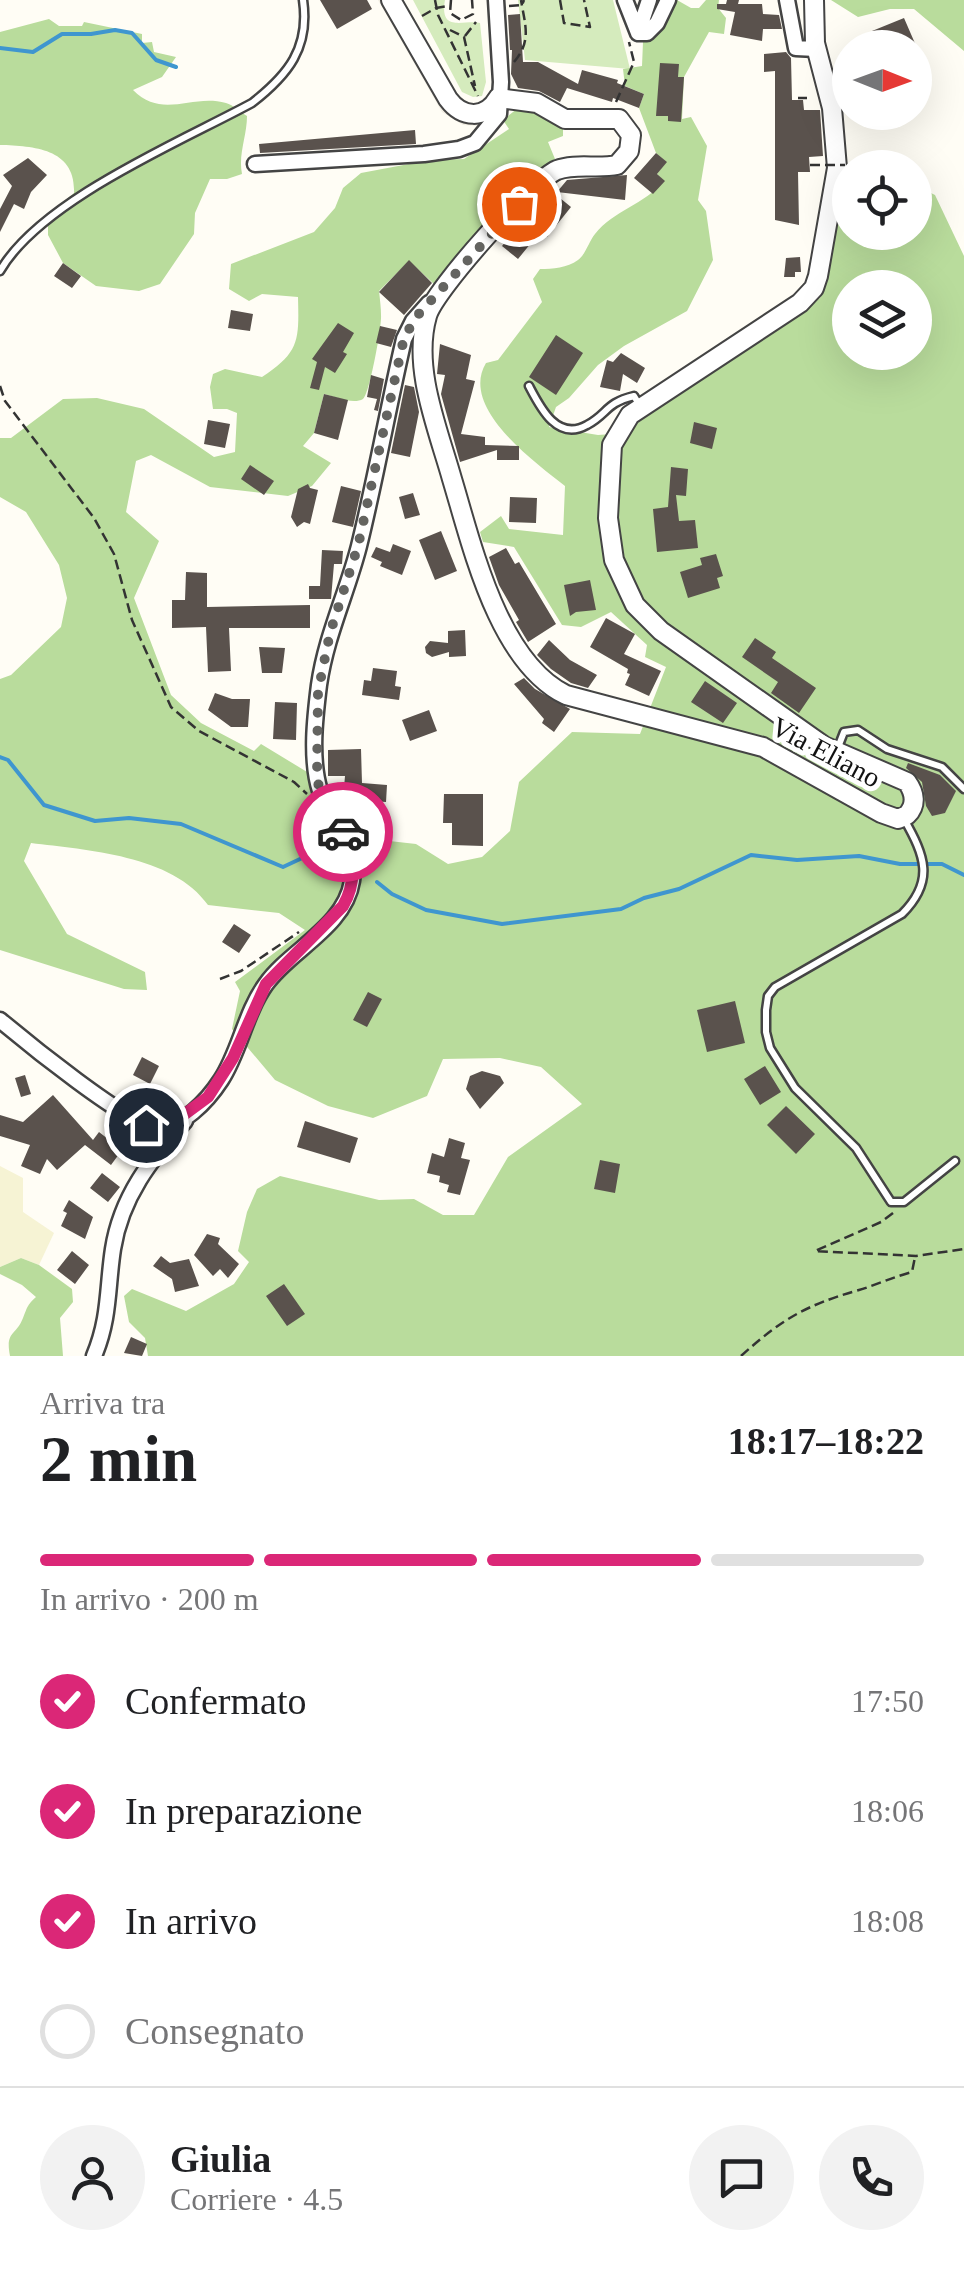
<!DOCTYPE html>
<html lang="it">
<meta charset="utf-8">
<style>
body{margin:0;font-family:Georgia,serif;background:#f2f2f2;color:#202124;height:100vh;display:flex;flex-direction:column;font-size:38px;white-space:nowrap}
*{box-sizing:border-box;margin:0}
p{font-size:32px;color:#757577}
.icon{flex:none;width:55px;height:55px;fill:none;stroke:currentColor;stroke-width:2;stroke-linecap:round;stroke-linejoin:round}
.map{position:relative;height:1356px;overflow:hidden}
.drawer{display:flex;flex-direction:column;background:#fff;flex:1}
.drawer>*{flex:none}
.needle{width:65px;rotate:91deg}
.fabs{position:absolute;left:832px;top:30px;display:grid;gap:20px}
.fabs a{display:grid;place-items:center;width:100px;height:100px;border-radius:50%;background:#fff;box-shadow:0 10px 40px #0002;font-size:50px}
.pin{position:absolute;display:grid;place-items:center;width:85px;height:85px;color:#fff;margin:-42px;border:5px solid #fff;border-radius:50%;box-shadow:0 2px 10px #0007}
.courier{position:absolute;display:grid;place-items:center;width:100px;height:100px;margin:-50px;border:8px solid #db2777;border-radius:50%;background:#fff;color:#222;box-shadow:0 2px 12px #0007}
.summary em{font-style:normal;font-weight:700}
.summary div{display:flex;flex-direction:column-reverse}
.summary{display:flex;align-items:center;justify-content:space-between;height:170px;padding:0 40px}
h1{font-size:65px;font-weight:700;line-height:75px}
.bar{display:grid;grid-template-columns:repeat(4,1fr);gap:15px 10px;align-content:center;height:120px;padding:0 40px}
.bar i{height:12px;border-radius:8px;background:#e0e0e0}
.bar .on{background:#db2777}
.bar p{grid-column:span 4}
.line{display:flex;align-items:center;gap:25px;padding:0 40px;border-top:2px solid #e0e0e0}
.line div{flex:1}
.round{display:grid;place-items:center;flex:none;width:105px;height:105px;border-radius:52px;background:#f2f2f2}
ol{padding:0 40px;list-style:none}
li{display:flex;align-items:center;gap:30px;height:110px}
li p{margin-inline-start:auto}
li .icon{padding:10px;border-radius:50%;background:#db2777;color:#fff;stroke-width:4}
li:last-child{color:#757577}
li i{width:55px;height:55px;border:5px solid #e0e0e0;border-radius:50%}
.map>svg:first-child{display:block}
.farmland{fill:#f6f3d4}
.green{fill:#d5ebbd}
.forest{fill:#b9dc9c;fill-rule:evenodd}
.plaza{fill:#f1ede2}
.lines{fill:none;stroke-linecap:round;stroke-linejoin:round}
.stream{stroke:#3f96cf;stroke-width:4}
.building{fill:#5a524d}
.service-casing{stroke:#444;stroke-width:11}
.minor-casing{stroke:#444;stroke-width:19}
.tertiary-casing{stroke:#444;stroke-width:22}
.path{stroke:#333;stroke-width:2.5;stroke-dasharray:10 5;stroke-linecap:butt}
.service{stroke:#fff;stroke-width:6}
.minor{stroke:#fff;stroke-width:14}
.tertiary{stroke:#fff;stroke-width:18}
.path-bridge{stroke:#333;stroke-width:2.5;stroke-dasharray:10 5;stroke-linecap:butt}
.done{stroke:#646461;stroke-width:10;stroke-dasharray:0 18}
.route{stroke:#db2777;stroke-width:12}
.labels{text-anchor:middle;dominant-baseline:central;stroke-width:10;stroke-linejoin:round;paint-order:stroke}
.street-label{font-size:28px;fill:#111;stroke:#fff}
</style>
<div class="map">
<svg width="964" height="1356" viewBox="0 0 964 1356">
<rect width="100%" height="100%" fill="#fffdf5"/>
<path class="farmland" d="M0,1166l23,12v34l31,21 -15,32 -18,-7 -21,9z"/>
<path class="green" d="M413,0h32c-6,34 20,19 35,23l6,59 -4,14 -9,1 -11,-5z
M518,0h95l17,69 -105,-9z"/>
<path class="forest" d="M677,0l14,8h8l7,-8h13l-1,8 8,10 -2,16 -15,-2 -25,45 -2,42 9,-2 16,29 -9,54 8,11 7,49 -26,51 -63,35 -26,19 -29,33 -13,9 -7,20 49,8 28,-2 38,-36 156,-99 7,-17 16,-100 7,-13v64h65v-47l20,10 29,61v1100h-816l-3,-18 -16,-16 -5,-26 8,-7 54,22 48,-27 15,-22 -11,-11 9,-39 10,-23 23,-13 99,24 35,-1 29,16h31l34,-58 74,-53 -41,-37 -41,-9 -57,1 -16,37 -54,22 -45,-12 -53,-26 -43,-51 8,-38 -5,-9 70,-52 -26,-17 -71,-8c-35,-50 -122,-55 -177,-62l-7,18 43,73 78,38 2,18 -23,-1 -124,-39v-271l11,-4 50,-48 6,-29 -8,-33 -33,-53 -26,-15v-59h11l52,-39 34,-1 47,11 70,48 21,-5 2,-39 -10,-4h-14l-3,-22 3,-13 12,-5 37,8c38,-25 37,-37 36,-80l-36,-3 -13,7 -20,-12 2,-25 83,-32 21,-24 8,-20 18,-15 69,-13 34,-1 45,-30 -6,-9 15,-12 11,-2 34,22v8l-15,6 7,17 -23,19 -89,100 -9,6 -25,-23 -30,30c1,9 2,17 2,24 1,12 -12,81 -18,84 -10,6 -29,-3 -39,-5l-10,39 -11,13 28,17 -19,23 -24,10 -78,-9 -59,-32 -15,6 -10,51 33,29 -25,57 37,97 30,28 53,28 7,-7 56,34 28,58 71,8 32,20 34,-7 28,-26 9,-49 53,-50 68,2 26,-67 -21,-10 2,-12 -36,-33 -30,15 -19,-2 -48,-78 -31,-5 -3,-10 21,-16 8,13 54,6 2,-49c-30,-24 -106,-78 -79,-123l12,-3 44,-58 -9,-23 7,-10c13,0 27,-1 38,-9 8,-6 11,-19 17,-26 19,-24 49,-29 69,-53l-7,-7 9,-12 -10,-9 -17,-45 5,-14 -19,-8 -2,-17 19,-3 1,-24 19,-14zM850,288h65v64h-65z
M831,0h133v51l-50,-42h-24l-32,8z
M49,19l10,7h23l2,-4 58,12v9l10,-1 2,10 22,5 -14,20 -29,13c30,30 59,3 93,13 7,2 15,9 21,13 0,20 -9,38 -5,58l-15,5h-17l-15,34 -1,21 -34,50 -21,7 -43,-5 -33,-23 -15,-28v-20l26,-22c2,-44 -39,-47 -74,-48v-113z
M21,1258l18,7 33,24 1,13 -13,16 3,38h-53c-5,-25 6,-20 13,-38 4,-10 4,-13 13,-21l-14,-12 -22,-11v-7z"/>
<path class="plaza" d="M378,0h9l61,107 43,9 -11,10 -17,-1 -21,-13z"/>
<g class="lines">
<path class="stream" d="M0,48l33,4 29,-18h29l24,-4 17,3 24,27 20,7
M0,757l8,3 36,45 51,16 34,-3 52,6 102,43 32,-15 25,9
M377,882l15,12 34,16 76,14 119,-15 23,-11 35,-9 72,-34 46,5 62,-4 41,8h42l22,11"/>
</g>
<path class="building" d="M320,0h47l5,9 -35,20z
M727,0h12l-1,4h24l1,10 16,1 3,14h-19l-1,12 -32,-6 5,-23 -18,-3v-5h9z
M520,14l3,48h15l40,22 4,-14 36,10 -1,3 27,11 -5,14 -26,-10 -1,4 -45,-14 -7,14 -21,-11 -21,-3 -7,-14 1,-24h-2l-2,-35z
M904,18l13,30h-38l-7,-17z
M786,52l5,6 1,42h11l1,10h16l3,46 -14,1 1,15h-12l1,53 -24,-5v-149l-11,1v-18z
M660,63l19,1 -1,13h6l-3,45 -13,-1v-5h-12z
M415,130l1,14 -156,9 -1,-9z
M656,153l11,9 -10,12 8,7 -12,13 -19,-16z
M28,158l19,17 -16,17 -7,17 -10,-5 -14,28v-23l12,-23 -9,-11z
M627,175l-2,25 -68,-8 10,-12z
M555,194l16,13 -24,30 -7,-5 -22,27 -16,-13 24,-29 6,5z
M800,257l1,15h-6v5h-11l2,-19z
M409,260l23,23 -28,32 -25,-23z
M63,263l18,13 -9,12 -18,-12z
M231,310l22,4 -3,17 -22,-3z
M338,323l16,10 -11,19 4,2 -12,19 -10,-6 -6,23 -9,-2 7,-26 -5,-3z
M380,326l17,4 -6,17 -15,-4z
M556,335l27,18 -27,42 -27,-18z
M440,344l31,11 -5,24 9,2 -14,53 24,3v8l34,1v14h-22v-10l-37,12 -19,-68 4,-19 -8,-1z
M621,353l24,15 -8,15 -14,-9 -3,17 -20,-4 7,-27 6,2z
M371,375l13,4 -6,32 -4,-1 3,-11 -10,-2z
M405,385l9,2 5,25 -9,45 -19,-4z
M324,394l24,6 -10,40 -24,-7z
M208,420l22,4 -5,24 -21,-4z
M694,422l23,6 -5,21 -22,-6z
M250,465l24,16 -10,14 -23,-16z
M671,467l17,2 -2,27 -10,-1 3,26 16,-1 3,28 -41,4 -4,-43 15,-2z
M308,484l2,4 8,2 -8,34 -6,-2 -7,5 -6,-10 7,-28z
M341,486l20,5 -8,36 -21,-5z
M413,493l7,22 -15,4 -6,-22z
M510,497l27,1 -1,25 -27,-1z
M441,531l16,40 -22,9 -16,-40z
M393,544l18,7 -9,24 -22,-9 2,-4 -11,-5 5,-10 14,5z
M506,548l9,16 4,-2 37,62 -28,18 -12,-20 3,-2 -20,-35 -10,-28z
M322,550l21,1 -1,13h-8l-3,35h-22v-13h11z
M716,554l7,22 -6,2 3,10 -32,10 -8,-26 22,-7 -2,-7z
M186,572l21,1v34l103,-2v23h-81l2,43 -23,1 -2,-45 -34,1v-28h13z
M590,580l6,30 -20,2 -6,4 -6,-31z
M606,618l29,16 -11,20 37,17 -12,25 -24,-11 5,-11 -3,-1 1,-4 -38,-22z
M465,630l1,26 -17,1v-5l-17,5 -6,-4 -1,-6 5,-6 18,2v-12z
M755,638l21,14 -4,6 44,30 -17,25 -28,-20 7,-11 -36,-25z
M549,640l21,20 27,15 -9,13 -17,-5 -20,-14 -14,-14z
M259,647l26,1 -3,25h-20z
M373,668l24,3 -2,15 6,1 -2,13 -37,-5 2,-15 7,1z
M524,678l11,11 35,20 -16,23 -12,-9 2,-4 -30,-35z
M705,681l32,22 -14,20 -32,-21z
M215,693l17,6h18l-2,28h-17l-23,-17z
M275,702l22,1 -1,37 -23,-1z
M429,710l8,21 -27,10 -8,-21z
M361,749l1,34 25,2 -1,17 -43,-3 2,-23h-17v-26z
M908,763l32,12 16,16 -11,22 -13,3 -6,-10 -4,-24 -16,-14z
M444,794h39v52l-31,-1v-22h-9z
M234,924l17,11 -12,18 -17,-11z
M368,992l14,7 -15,28 -14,-7z
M735,1001l10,42 -38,9 -10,-42z
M142,1057l17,9 -9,18 -17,-9z
M765,1066l16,26 -21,13 -16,-26z
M482,1071l18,5 4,7 -24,26 -14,-20 4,-13z
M25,1075l6,19 -10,3 -6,-19z
M53,1095l40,45 6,-8 23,18 -11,15 -26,-20 -28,25 -10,-11 -7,15 -19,-8 9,-21 -30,-9v-21l23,7z
M786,1106l29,28 -19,20 -29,-29z
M305,1121l53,17 -8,25 -53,-16z
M449,1138l16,5 -4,15 9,2 -10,35 -13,-3 2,-7 -10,-3 1,-6 -13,-3 5,-20 12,4z
M600,1160l20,4 -5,29 -21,-4z
M102,1173l18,14 -12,15 -18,-14z
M69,1200l24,17 -8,22 -24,-13 6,-13 -4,-2z
M207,1234l13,4 -2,6 21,20 -11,14 -8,-9 -7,7 -19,-21z
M72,1251l17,14 -14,19 -18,-14z
M161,1256l9,7 19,-4 10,27 -24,6 -3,-13 -19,-13z
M284,1284l21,30 -18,12 -21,-30z
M131,1337l16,7 -5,12 -18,-3z"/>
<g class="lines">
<g class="service-casing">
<path id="service" d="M0,271c41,-71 180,-129 252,-168 36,-28 58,-55 51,-103
M529,386c11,21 28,56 58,39 21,-11 18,-22 47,-29l6,10
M837,750l7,-18 14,-2 29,19 55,18 22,22
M904,819c21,37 31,62 -2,95l-127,73 -7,9 -2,14v22l4,16 25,40 61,60 35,54h13l51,-41"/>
</g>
<g class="minor-casing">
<path id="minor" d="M625,0l13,33
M787,0l9,48 20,1
M638,33h9l10,-10 11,-23
M638,33l11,-33
M255,164l169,-10 35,-5 16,-6 24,-29 2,-32 -5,-82
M0,1020c25,21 128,105 155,107 27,2 53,-27 66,-47 19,-29 24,-67 45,-96 24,-34 79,-57 86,-103 6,-38 -22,-57 -32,-90 -10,-32 -5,-74 -1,-106 7,-49 28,-92 40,-139 17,-69 29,-138 45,-207l9,-18 16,-18
M94,1356c16,-38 13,-68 19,-107 8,-52 38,-90 72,-128"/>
</g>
<g class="tertiary-casing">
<path id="tertiary" d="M391,0l57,99c14,19 37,21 50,-1l39,5 28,16h54l12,16 -2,16 -12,14c-19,4 -42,-2 -60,5 -24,10 -123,120 -130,146 -15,52 11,113 25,163 20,66 46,183 114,216l197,52 118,66 17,6 9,-4c10,-10 8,-22 0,-33l-83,-36 -163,-115 -26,-26 -21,-45 -6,-42 4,-73 18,-30 170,-112 14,-15 4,-12 19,-108 -5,-60 -17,-65 -1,-43"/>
</g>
<path class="path" d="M435,0l3,15 40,81
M451,0l-1,13 11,7 12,-6 -1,-14
M560,0l4,23 26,4 -6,-27
M509,6l13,-1 2,-5
M422,16l14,-8 12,-2
M450,30l14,7 11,49
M465,36l11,-14
M514,62c18,-21 11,-37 7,-62
M798,98h9
M616,102l18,-40 -5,-20
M0,386l5,15 89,117 20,36 18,66 39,87 28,24 95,51 13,12
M220,979l21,-8 58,-39
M893,1213l-12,9 -66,29 101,5 48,-7
M741,1356c41,-37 65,-51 118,-66 17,-5 34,-13 53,-18l3,-15"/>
<use href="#service" class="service"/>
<use href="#minor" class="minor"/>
<use href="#tertiary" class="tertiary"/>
<path class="path-bridge" d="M810,165h35"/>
</g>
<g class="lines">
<path class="done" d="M343,832l-22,-36 -4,-18 1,-86 12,-59 28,-87 46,-208 12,-21 103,-113"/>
<path class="route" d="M146,1125h24l38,-28 25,-39 33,-74 77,-78c14,-24 11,-50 0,-74"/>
</g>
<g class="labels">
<g class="street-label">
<text transform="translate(826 752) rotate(28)">Via Eliano</text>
</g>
</g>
</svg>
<div class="fabs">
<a><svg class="needle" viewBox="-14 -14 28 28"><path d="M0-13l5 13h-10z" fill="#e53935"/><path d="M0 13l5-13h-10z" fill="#757577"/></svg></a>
<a><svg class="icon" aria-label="locate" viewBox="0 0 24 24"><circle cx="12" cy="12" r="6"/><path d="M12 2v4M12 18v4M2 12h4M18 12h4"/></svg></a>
<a><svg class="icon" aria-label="layers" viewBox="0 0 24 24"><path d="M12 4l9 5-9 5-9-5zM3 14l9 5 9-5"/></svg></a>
</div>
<div class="pin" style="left:519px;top:204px;background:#ea580c"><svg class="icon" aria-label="bag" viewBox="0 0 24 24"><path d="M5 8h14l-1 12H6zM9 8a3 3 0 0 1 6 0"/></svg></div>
<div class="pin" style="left:146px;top:1125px;background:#1f2937"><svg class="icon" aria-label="home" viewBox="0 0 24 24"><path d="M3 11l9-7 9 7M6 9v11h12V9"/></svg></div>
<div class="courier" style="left:343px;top:832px"><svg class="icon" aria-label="car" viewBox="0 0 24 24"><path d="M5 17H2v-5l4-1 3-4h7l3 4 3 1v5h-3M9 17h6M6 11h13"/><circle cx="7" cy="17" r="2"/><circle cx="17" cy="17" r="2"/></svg></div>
</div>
<section class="drawer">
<div class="summary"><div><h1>2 min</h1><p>Arriva tra</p></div><em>18:17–18:22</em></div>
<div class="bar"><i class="on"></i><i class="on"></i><i class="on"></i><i></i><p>In arrivo · 200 m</p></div>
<ol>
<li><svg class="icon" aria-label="check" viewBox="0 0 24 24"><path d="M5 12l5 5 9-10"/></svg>Confermato<p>17:50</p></li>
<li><svg class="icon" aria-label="check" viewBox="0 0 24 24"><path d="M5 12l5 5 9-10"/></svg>In preparazione<p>18:06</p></li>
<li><svg class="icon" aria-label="check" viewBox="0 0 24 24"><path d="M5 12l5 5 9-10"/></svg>In arrivo<p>18:08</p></li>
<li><i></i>Consegnato</li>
</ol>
<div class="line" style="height:180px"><a class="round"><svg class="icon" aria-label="person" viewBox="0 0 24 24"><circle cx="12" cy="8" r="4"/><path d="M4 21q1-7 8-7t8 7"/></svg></a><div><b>Giulia</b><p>Corriere · 4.5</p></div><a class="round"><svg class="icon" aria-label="chat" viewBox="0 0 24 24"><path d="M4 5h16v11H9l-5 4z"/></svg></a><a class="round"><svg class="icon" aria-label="phone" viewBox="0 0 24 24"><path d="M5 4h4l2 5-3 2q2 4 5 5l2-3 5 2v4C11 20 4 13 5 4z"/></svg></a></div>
</section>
